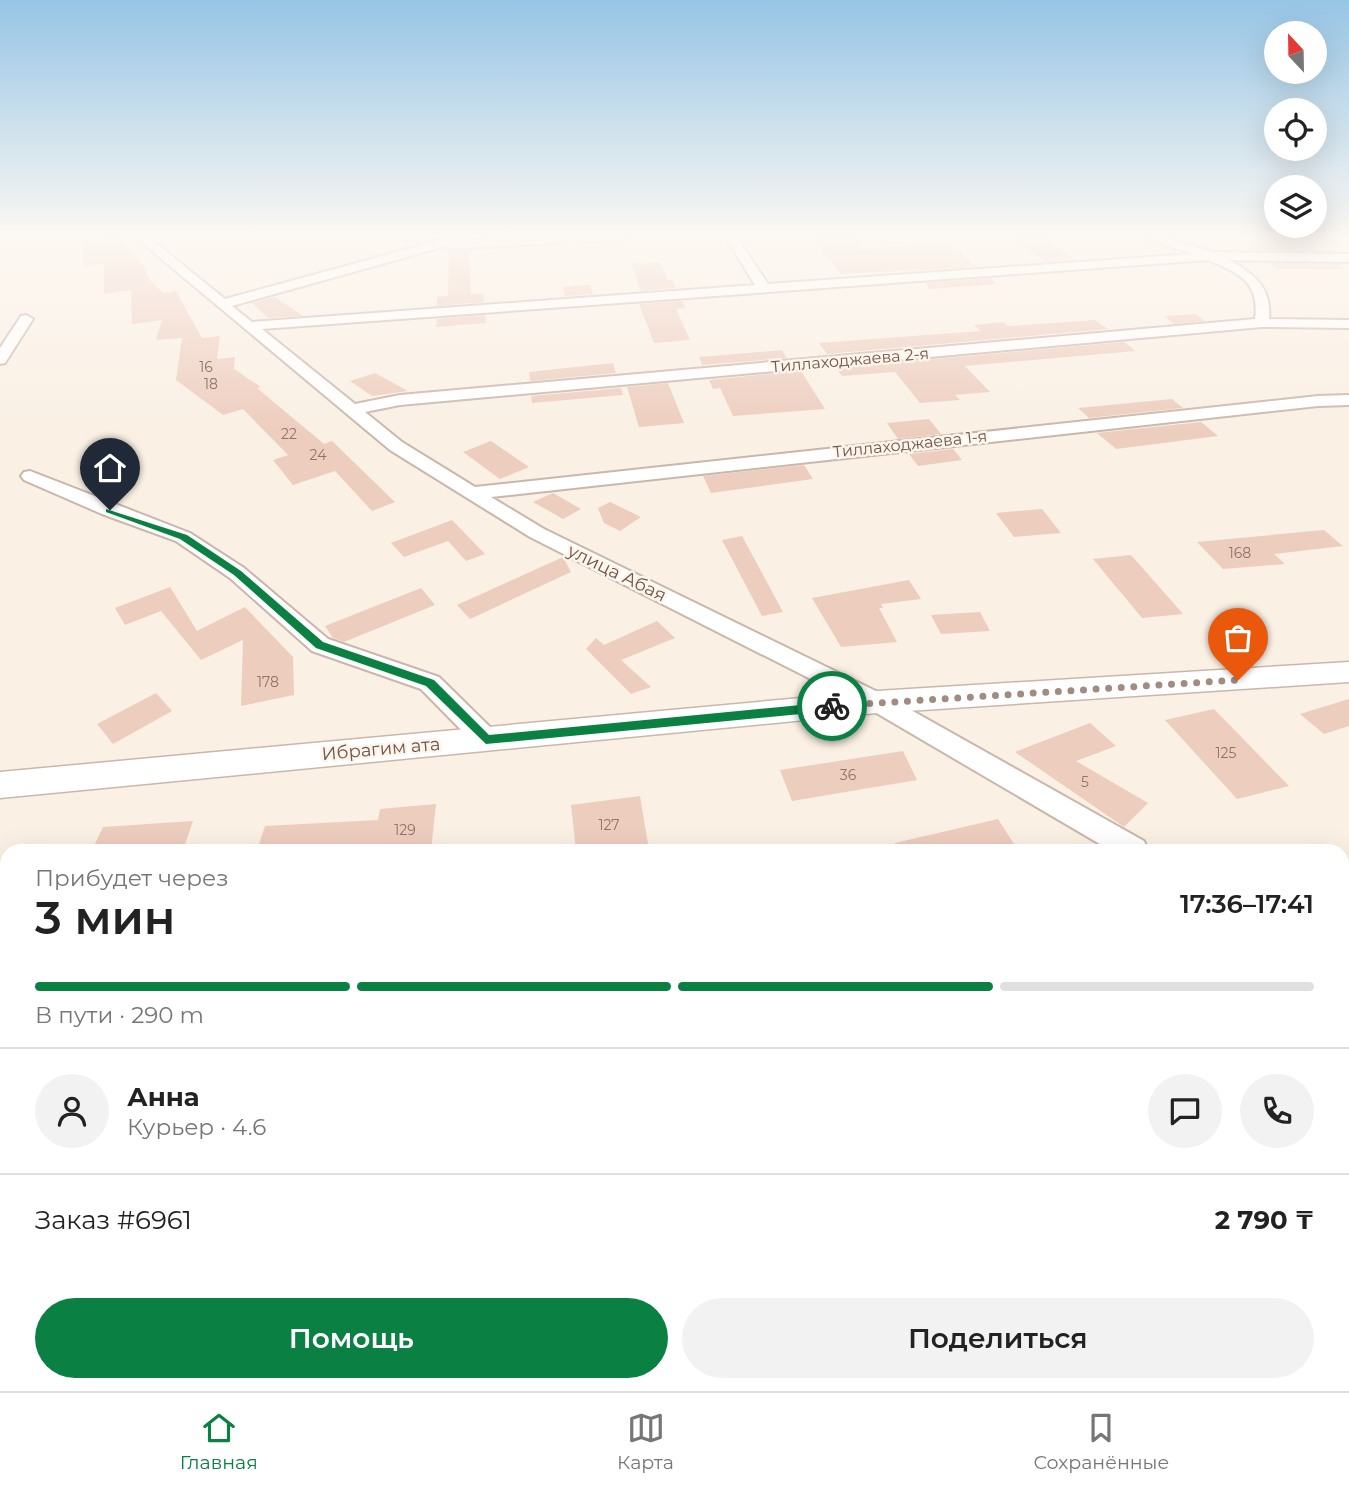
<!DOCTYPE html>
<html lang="ru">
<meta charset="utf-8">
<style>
body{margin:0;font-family:Montserrat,sans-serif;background:#f2f2f2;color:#222;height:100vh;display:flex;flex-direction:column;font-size:26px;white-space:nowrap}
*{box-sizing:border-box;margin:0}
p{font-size:23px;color:#767676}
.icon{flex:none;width:38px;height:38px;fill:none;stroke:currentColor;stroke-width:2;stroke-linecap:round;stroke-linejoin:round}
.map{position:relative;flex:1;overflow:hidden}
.drawer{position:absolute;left:0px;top:844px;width:1349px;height:548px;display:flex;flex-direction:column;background:#fff;border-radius:21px 21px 0 0;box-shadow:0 7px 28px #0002}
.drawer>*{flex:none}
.needle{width:46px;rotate:338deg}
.fabs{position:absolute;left:1264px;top:21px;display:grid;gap:14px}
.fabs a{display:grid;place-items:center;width:63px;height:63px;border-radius:50%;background:#fff;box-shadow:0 7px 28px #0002;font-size:35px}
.pin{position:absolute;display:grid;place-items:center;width:60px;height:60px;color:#fff;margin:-72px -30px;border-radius:50% 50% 50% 0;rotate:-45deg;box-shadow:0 0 7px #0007}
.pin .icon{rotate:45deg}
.courier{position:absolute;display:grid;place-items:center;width:70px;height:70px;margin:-35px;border:5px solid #0b8043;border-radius:50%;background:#fff;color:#222;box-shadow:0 2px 9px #0007}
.head em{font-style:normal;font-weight:600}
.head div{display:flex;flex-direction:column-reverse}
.head{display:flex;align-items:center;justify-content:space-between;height:119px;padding:0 35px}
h1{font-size:46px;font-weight:600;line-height:52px}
.bar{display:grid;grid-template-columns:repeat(4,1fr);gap:10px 7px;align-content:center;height:84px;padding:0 35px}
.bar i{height:9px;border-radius:5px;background:#e0e0e0}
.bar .active{background:#0b8043}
.bar p{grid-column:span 4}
.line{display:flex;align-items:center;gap:18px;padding:0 35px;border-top:2px solid #e0e0e0}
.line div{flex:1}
.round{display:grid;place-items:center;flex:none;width:74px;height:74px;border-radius:37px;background:#f2f2f2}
.button{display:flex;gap:14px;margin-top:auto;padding:14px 35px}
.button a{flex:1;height:80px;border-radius:42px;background:#0b8043;color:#fff;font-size:28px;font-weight:600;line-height:80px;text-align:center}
.button a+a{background:#f2f2f2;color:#222}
.tab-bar{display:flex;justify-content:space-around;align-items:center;height:98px;border-top:2px solid #e0e0e0;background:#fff;font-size:19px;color:#767676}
.tab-bar a{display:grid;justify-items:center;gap:4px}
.tab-bar .active{color:#0b8043}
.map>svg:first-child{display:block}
.building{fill:#edcdbe}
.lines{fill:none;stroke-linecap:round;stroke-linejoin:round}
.minor-casing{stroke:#cab7ac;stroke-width:4}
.tertiary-casing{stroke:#cab7ac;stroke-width:3}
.minor{fill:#fff;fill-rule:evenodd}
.tertiary{fill:#fff;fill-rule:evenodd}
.route{fill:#0b8043}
.done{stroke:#a08c81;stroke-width:7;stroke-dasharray:0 12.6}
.labels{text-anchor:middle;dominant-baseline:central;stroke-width:5;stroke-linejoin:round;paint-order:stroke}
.number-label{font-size:14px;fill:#8f7468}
.far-street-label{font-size:16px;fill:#70564c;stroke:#fdf4ea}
.street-label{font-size:18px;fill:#70564c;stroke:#fdf4ea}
</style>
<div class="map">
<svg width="1349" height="1391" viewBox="0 0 1349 1391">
<rect width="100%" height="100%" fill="#faf0e4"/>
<path class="building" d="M810,236h49l1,13 89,-6 28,24 -136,7z
M1247,236h31l15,10h18l7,5 -68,-1 -6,-4h16z
M118,237l27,30 3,11 15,15 13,-2 26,47 18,-2 -3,23 18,-2 -1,12 27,18 -4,1 67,56 8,-3 63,61 -23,9 -37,-40 -42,14 -20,-25 15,-5 -45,-46 -20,6 -47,-35 6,-42 -26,2 6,-20 -30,4 -1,-34 -27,4v-30l-21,3v-25z
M1043,237l33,23 -30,2 -32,-23z
M449,251h20l2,43h12l1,8 -47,4v-9l11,-1z
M660,262l8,18h4l4,8 -35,3 -10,-27z
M1269,263l70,1 7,5h-70z
M991,278l6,6 -67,5 -5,-6z
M590,285l3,9 -28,2 -2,-9z
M275,297l28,19 -35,2 -16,-15z
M682,301l4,7 -10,1 14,31 -36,3 -15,-39z
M1195,314l10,7 -31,3 -10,-8z
M485,315l1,8 -50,4 1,-8z
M1095,320l13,9 -281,25 -8,-11 162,-12 -7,-6 29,-3 4,4z
M1124,342l12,9 -171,15 25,26 -35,3 5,5 -40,3 -25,-31 -53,4 -6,-8z
M782,350l5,8 -85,7 -3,-8z
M613,363l3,10 -86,8 -1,-9z
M801,371l24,38 -92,7 -13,-28 -7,1 -4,-9z
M375,373l33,18 -36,5 -22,-15z
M668,383l16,40 -45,4 -12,-40z
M621,388l2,7 -91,8 -1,-7z
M1172,399l11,9 -94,10 -11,-10z
M929,419l12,15 -43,5 -11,-16z
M1201,422l17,14 -102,13 -19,-16z
M491,441l38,26 -29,12 -37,-27z
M953,449l9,11 -44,6 -9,-12z
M804,465l9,14 -102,14 -8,-17z
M553,493l28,16 -18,10 -30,-17z
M610,502l31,15 -21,14 -16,-8 -6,-15z
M1042,509l19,24 -47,4 -18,-24z
M452,520l33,34 -19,7 -18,-20 -44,16 -13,-14z
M1324,530l19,16 -69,8 11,10 -62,5 -26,-27z
M742,536l41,76 -21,4 -40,-76z
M1131,555l52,59 -41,4 -49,-59z
M563,557l8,15 -101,47 -13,-14z
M909,580l12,19 -40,5 2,4h-4l18,34 -56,5 -29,-49z
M170,587l27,44 48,-24 48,50 1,38 -53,11 2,-66 -42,20 -40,-49 -36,14 -10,-17z
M421,588l14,17 -91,37 -11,-4 -8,-12z
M980,612l10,19 -49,3 -10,-19z
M657,621l18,17 -54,22 30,27 -20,7 -45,-45 10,-11 8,7z
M156,693l16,18 -59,33 -16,-20z
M1349,699v27l-25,8 -24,-20z
M1214,709l75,77 -52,13 -72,-79z
M1090,723l26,23 -40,15 72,42 -24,24 -109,-75z
M903,751l14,29 -125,21 -12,-31z
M640,796l8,48 -46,6h-26l-5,-45z
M436,804l-5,46h-174l8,-24 113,-6 2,-11z
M998,819l18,28 -16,3h-105v-7z
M193,821l-9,26 -92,3 11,-23z"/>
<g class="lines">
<g class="minor-casing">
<path id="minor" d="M134,236h13l78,63 230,-63h20l-9,5 83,-5h81l-5,3 -174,10 -5,-3 -214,60 20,16 503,-37 -30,-49h11l32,48 424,-30 -52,-18h20l52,16 137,2v8l-120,-2c26,14 43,28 40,59l80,1v8l-87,-1 -862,78 -35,7 37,30 73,45 843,-91 31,-1v10l-31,1 -827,91 53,32 342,167 258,145 4,9h-38l-242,-142 -338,-171 -140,-87zM1208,260c31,13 52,22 47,59l-855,76 -45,9 -93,-75z
M26,315l7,4 -28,44 -5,1v-16l21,-32z
M30,471l160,62 54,35 84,71 111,38 56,55 4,7 -4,7 -9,3 -9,-3 -56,-57 -109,-38 -82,-73 -54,-37 -74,-27 -78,-34 -3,-4 3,-4z
M1342,955l7,2v32l-7,-2z
M1349,1077v39l-7,3v-39z"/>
</g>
<g class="tertiary-casing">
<path id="tertiary" d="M1349,662v20l-472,31 -877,85v-26l877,-81z"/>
</g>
<use href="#minor" class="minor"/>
<use href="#tertiary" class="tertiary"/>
</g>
<linearGradient id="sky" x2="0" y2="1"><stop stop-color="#96c5e5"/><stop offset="0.55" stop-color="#fdf8f3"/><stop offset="1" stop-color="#fdf8f3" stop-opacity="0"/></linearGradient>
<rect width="1349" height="431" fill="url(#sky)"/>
<path class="route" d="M106,509l81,26 54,36 82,71 111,38 55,55 343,-33 6,4 -6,5 -346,33 -60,-58 -110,-38 -82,-73 -54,-36 -74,-27z"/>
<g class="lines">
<path class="done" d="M832,706l406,-26"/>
</g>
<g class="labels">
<g class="number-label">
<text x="206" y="367">16</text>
<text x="211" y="384">18</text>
<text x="289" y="434">22</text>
<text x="318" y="455">24</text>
<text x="1240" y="553">168</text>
<text x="268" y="682">178</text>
<text x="1226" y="753">125</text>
<text x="848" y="775">36</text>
<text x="1085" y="782">5</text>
<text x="609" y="825">127</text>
<text x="405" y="830">129</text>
</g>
<g class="far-street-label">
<text transform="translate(850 360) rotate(-5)">Тиллаходжаева 2-я</text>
<text transform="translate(910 444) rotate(-6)">Тиллаходжаева 1-я</text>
</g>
<g class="street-label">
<text transform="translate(617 573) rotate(26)">улица Абая</text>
<text transform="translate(381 749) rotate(-5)">Ибрагим ата</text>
</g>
</g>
</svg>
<div class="fabs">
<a><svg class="needle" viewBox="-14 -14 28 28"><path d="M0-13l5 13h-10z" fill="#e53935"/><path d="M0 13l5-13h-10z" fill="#767676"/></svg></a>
<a><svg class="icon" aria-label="locate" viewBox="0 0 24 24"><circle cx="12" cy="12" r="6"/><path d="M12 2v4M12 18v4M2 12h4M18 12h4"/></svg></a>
<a><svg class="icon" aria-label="layers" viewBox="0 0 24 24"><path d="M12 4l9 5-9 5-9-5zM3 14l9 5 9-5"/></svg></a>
</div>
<div class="pin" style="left:1238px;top:680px;background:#ea580c"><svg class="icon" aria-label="bag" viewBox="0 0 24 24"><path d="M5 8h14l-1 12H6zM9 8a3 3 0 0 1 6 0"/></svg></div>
<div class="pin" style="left:110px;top:510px;background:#1f2937"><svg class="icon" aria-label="home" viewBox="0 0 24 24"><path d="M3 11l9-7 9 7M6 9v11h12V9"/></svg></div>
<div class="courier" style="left:832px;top:706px"><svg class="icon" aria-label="bike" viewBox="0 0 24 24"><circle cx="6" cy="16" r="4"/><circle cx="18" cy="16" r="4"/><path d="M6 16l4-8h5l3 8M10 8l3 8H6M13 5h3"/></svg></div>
<section class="drawer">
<div class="head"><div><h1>3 мин</h1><p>Прибудет через</p></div><em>17:36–17:41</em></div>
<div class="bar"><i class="active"></i><i class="active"></i><i class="active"></i><i></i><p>В пути · 290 m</p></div>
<div class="line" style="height:126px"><a class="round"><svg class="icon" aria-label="person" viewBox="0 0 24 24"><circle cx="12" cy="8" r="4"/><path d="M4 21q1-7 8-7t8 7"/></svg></a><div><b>Анна</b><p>Курьер · 4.6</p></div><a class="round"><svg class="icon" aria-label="chat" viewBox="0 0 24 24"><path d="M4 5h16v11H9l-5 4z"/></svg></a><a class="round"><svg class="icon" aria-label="phone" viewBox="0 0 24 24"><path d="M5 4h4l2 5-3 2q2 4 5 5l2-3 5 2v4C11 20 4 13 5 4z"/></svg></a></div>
<div class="line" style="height:91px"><div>Заказ #6961</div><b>2 790 ₸</b></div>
<div class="button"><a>Помощь</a><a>Поделиться</a></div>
</section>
</div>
<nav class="tab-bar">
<a class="active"><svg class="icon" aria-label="home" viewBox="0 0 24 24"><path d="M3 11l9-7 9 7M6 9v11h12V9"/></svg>Главная</a>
<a><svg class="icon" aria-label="map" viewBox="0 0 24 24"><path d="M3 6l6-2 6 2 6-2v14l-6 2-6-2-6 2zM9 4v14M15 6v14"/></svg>Карта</a>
<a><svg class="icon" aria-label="saved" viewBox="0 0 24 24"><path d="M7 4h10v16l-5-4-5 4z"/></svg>Сохранённые</a>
</nav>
